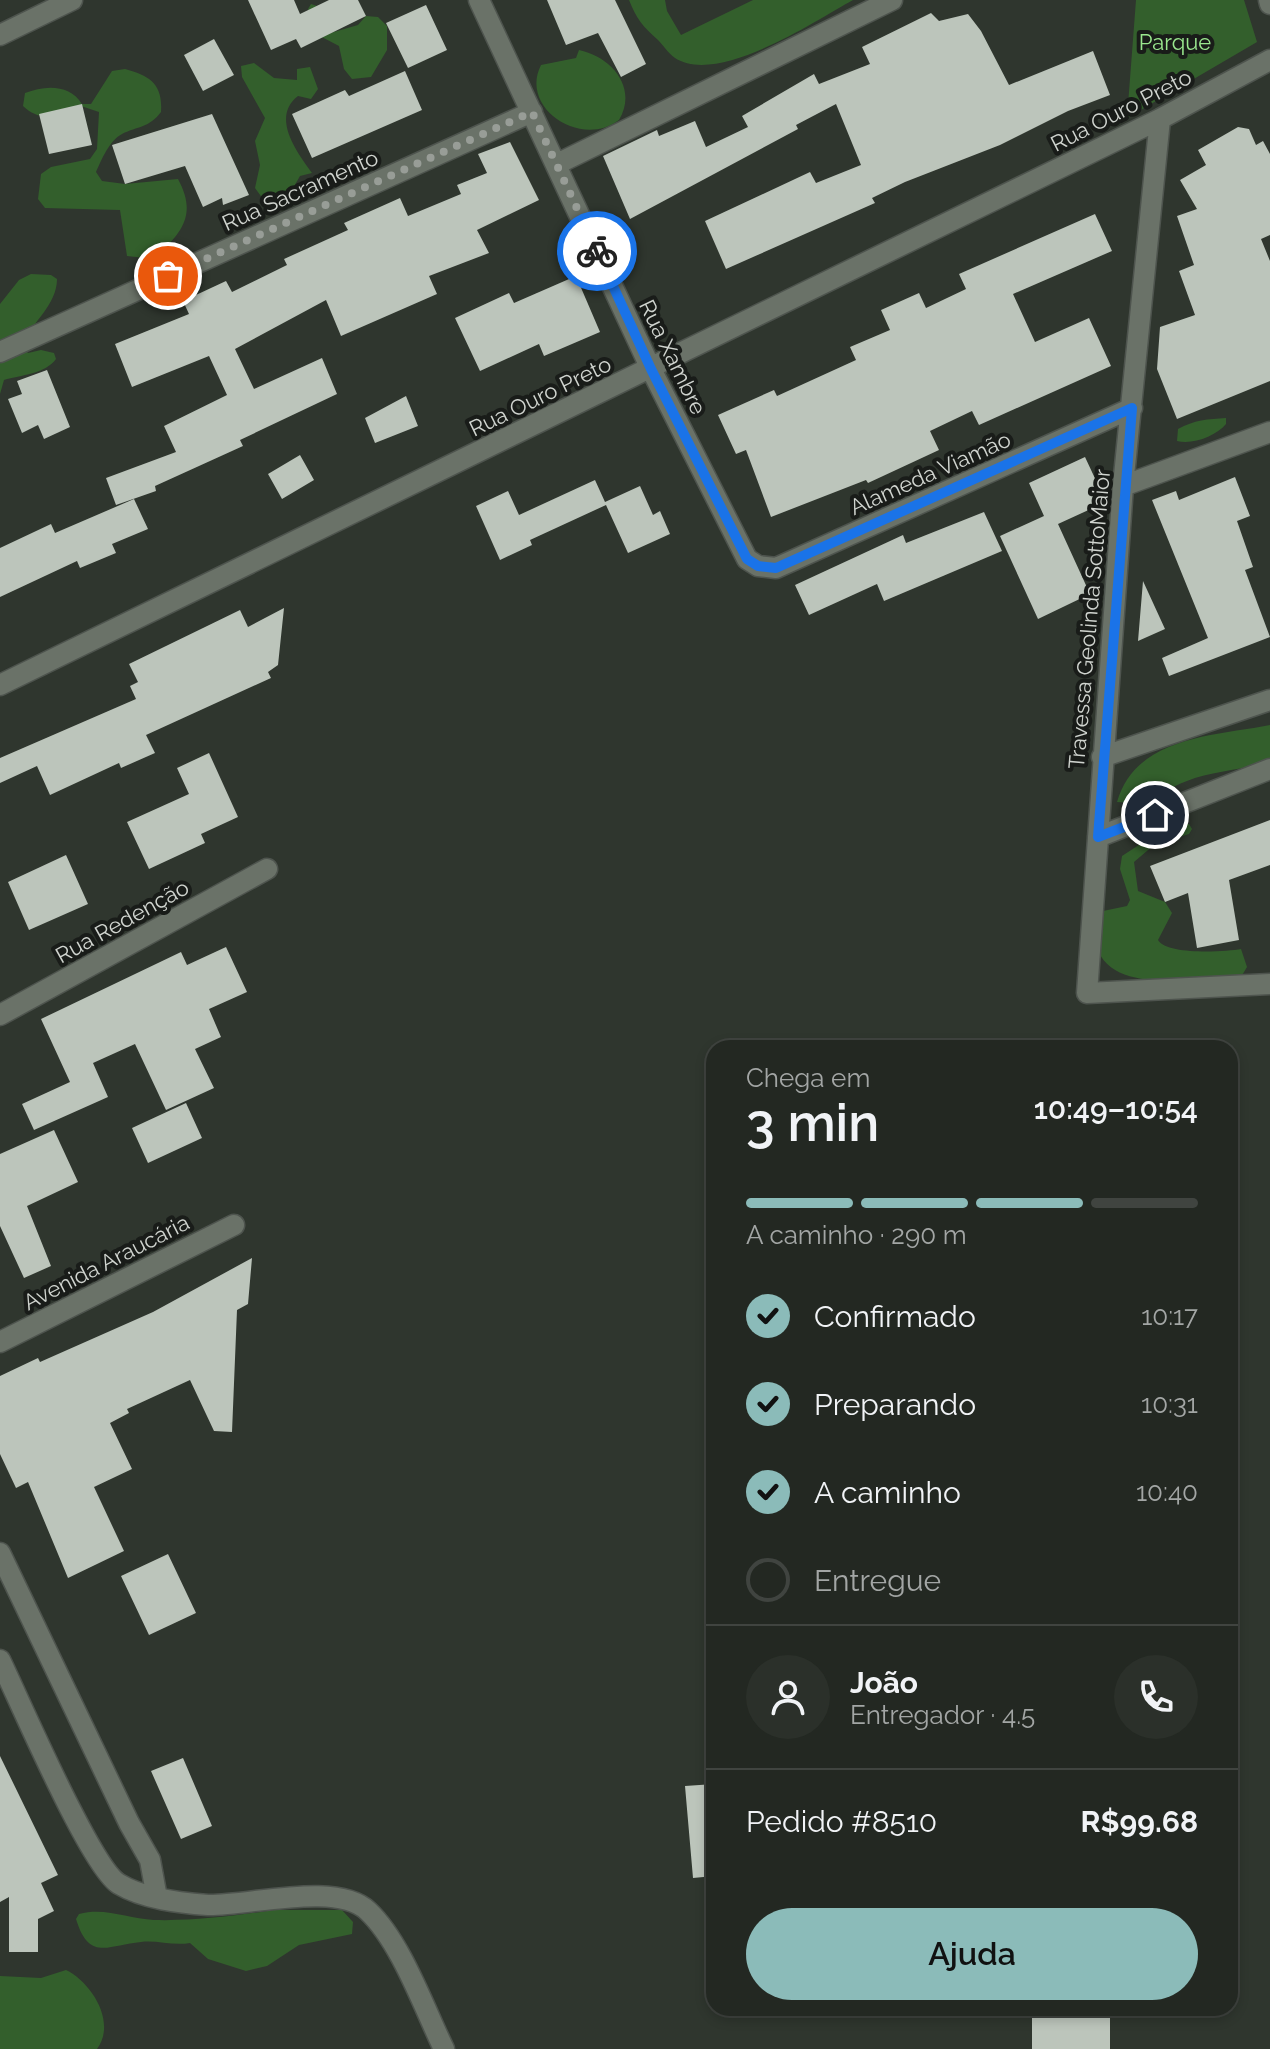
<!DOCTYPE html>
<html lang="pt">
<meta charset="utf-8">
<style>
body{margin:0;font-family:Raleway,sans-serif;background:#2b302a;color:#f1f3f6;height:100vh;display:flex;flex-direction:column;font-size:30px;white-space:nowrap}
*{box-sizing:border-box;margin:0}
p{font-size:26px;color:#a3a6a5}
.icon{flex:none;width:44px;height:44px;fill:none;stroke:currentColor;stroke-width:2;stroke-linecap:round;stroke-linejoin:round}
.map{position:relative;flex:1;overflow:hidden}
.sheet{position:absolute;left:706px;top:1040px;width:532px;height:976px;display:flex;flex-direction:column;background:#232822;border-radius:24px;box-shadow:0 4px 12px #0003,0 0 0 2px #404440}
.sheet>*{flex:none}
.pin{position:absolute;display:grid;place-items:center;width:68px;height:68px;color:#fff;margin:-34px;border:4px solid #fff;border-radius:50%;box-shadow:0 2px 8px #0007}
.courier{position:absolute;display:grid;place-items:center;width:80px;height:80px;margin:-40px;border:6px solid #1a73e8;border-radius:50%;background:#fff;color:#222;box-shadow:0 2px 10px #0007}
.headline em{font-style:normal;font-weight:600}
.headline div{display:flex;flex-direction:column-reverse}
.headline{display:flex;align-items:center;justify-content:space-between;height:136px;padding:0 40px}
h1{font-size:52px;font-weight:600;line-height:60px}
.bar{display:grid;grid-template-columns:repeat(4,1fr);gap:12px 8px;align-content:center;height:96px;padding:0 40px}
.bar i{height:10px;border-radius:6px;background:#404440}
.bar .active{background:#8bbbb9}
.bar p{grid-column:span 4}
.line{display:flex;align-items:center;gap:20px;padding:0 40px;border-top:2px solid #404440}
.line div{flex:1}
.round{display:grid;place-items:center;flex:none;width:84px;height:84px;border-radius:42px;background:#2b302a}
ol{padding:0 40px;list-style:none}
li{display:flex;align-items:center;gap:24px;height:88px}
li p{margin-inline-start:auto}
li .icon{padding:8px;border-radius:50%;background:#8bbbb9;color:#111;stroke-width:4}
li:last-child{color:#a3a6a5}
li i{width:44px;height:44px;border:4px solid #404440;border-radius:50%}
.button{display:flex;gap:16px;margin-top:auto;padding:16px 40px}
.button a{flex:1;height:92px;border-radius:48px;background:#8bbbb9;color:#111;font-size:32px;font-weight:600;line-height:92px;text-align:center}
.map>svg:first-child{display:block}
.green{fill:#335f2c}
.building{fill:#bcc5bb}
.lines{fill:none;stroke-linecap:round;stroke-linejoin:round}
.minor-casing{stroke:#4e544e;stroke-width:23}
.secondary-casing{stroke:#4e544e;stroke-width:23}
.minor{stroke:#6a7268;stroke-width:20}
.secondary{stroke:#6a7268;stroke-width:20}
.done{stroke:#989d97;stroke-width:8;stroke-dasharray:0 14.4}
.route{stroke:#1a73e8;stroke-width:10}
.labels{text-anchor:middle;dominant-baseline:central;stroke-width:8;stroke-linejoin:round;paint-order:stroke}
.park-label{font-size:22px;fill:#9ae78e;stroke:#191c19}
.street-label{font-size:22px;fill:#d0d4cf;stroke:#191c19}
</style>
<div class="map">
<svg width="1270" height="2049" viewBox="0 0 1270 2049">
<rect width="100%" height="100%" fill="#2f362e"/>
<path class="green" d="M629,0h36l2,11 14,24 72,-35h100c-38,21 -135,86 -178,58 -7,-5 -12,-13 -17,-18 -15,-13 -22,-22 -29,-40z
M1136,0h108l13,42 -130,76z
M311,4l6,2 10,28 31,-9 8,-9 12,1 9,9v24l-16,27 -19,2 -8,-10 -5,-23 -23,-12 -8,-25z
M579,50c33,7 59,38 40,70 -38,29 -100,-12 -78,-55l35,-7z
M254,63l20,15 23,2v-11l13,-2 8,22 -7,10 -13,-3c-27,21 -2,55 14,77l-12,3 -12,21 -25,2 -8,-11 5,-23 -5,-24 10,-23 -23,-41 -1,-11z
M125,69c25,7 38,15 36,43 -12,16 -23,14 -39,22 -13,7 -20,25 -26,38l6,9 23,3 53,-5c20,37 3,54 -24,80l-27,-3 -7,-46 -75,-2 -7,-9 3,-25 10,-7 39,-8 7,-10 2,-37 -21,-7c-21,11 -37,18 -55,1l2,-13c20,-8 45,-9 57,11h9l21,-33z
M31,274l20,1 6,4c0,26 -25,43 -35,66l6,8 13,-3 13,3 2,6c-11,15 -35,16 -52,21l-4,14v-90l19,-24z
M1226,418v6c-10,12 -33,21 -49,17l1,-12c16,-9 30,-10 48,-11z
M1270,725v36c-25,9 -50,9 -75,17 -28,9 -46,27 -78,24 19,-66 97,-66 153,-77z
M1171,824h18l3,5 -3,5 -35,11 -20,17 4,29 27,11 7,11 -14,27c8,15 66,12 83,9l6,18 -6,10c-39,1 -130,19 -144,-30 -3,-10 4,-26 6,-36l24,-5 3,-6 -10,-31 2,-13z
M274,1910h68l11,12 -1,12 -53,11 -32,21 -21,5 -38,-12 -18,-16c-17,3 -33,-3 -49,-1 -33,3 -52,20 -65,-23l3,-5c27,-7 49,5 75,6 41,1 80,-4 120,-10z
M66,1970c25,12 51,52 31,79h-97v-73l41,2z"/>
<path class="building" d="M248,0h46l6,14 29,-14h29l8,16 -65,32 -5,-9 -25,11z
M547,0h68l31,64 -25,13 -23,-44 -32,12z
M426,5l21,45 -39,18 -22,-45z
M931,13l8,8 29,-7 13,17 28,54 84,-34 17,44 -42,16 -68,34 -95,37 -33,16 3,5 -149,66 -21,-48 105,-49 6,11 45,-18 -25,-61 -40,21 2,4 -168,90 -27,-63 54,-26 2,6 36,-15 11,26 42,-20 -6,-11 72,-42 5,10 51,-20 -8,-17z
M214,39l20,36 -31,16 -19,-36z
M405,71l17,39 -110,48 -20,-44 53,-24 4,6z
M82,104l10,41 -43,9 -10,-40z
M212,114l37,81 -26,10 -1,-7 -19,9 -18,-41 -60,18 -13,-39z
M1238,127l11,2 7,16 7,-4 7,13v81l-9,4 9,22v120l-93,38 -20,-50 3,-42 35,-12 -16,-44 15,-6 -17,-49 20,-7 -17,-29 26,-15 -8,-15z
M510,142l29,58 -62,30 12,23 -60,23 8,18 -96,42 -15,-36 -91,49 19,40 68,-31 15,36 -97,46 3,6 -88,40 1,5 -40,14 -10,-27 70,-26 -12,-26 63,-31 -18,-39 -77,31 -17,-43 74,-30 -6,-13 43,-20 6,11 55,-27 -3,-6 64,-29 -4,-7 56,-25 8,18 53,-22 -4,-9 30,-12 -9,-19z
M1095,214l17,37 -99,43 22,48 54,-24 22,48 -132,59 -7,-14 -42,20 9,19 -71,33 -2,-3 -95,37 -25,-67 -10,4 -18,-39 56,-25 3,6 79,-36 -6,-13 40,-17 -9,-20 38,-17 7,15 40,-19 -7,-15z
M576,276l24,56 -56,24 -5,-12 -59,27 -25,-53 54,-25 5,10z
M47,370l23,57 -26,12 -6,-14 -16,8 -14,-34 14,-5 -5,-13z
M406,396l12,30 -43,17 -10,-25z
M300,455l14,25 -32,19 -14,-25z
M1085,457l21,45 -48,22 32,70 -52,25 -38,-83 44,-20 -15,-33z
M1235,477l15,39 -13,5 16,46 -8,3 25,67 -101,39 -7,-18 46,-20 -56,-138 24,-9 3,9z
M595,480l10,22 35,-16 13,29 7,-4 10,23 -42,19 -22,-48 -76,35 2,5 -32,15 -24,-54 32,-15 11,24z
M134,499l14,30 -36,15 4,9 -36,15 -3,-7 -77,36v-49l51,-24 4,9z
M984,512l18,39 -118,50 -7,-17 -68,31 -14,-30 108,-50 3,8z
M1143,581l22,48 -27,12z
M284,608l-6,57 -10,7 3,6 -125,57 9,18 -34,15 -2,-5 -69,32 -13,-29 -37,17v-25l136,-59 -6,-13 8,-4 -9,-18 111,-54 8,17z
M209,753l29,64 -37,17 4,9 -56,26 -22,-47 62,-28 -12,-26z
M1270,820v45l-41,15 10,60 -42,8 -9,-55 -23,9 -15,-36z
M66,855l22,49 -59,26 -21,-48z
M226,947l21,45 -38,17 12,28 -26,12 19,39 -48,22 -31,-66 -42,19 15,34 -74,33 -12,-26 48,-22 -29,-63 140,-67 6,13z
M186,1103l16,35 -54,25 -16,-35z
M54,1130l24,52 -51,24 24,60 -27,12 -24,-52v-72z
M252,1258l-4,46 -11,6 -5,122 -18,-1 -24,-51 -63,29 2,4 -19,10 22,46 -38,18 30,64 -56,27 -40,-96 -12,6 -16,-34v-78l38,-18 2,4 113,-50z
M168,1554l28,59 -47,22 -28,-59z
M0,1756l58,119 -17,8 13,28 -16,8v33h-29v-55l-9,5z
M183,1758l29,68 -31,13 -30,-68z
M714,1784v92l-21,2 -8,-92z
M1032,2008h78v41h-78z"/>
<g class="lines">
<g class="minor-casing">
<path id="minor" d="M479,0l172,369 96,190 11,7 18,2 356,-160
M1269,0l1,4
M0,35l72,-35
M1160,119l-37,367 -36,507 183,-9
M557,164l335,-164
M0,352l532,-240
M1123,486l147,-54
M0,685l1160,-566 110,-59
M1102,757l168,-57
M1098,837l172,-68
M0,1015l267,-146
M0,1342l234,-117"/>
</g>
<g class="secondary-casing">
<path id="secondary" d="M0,1553l129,270 21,37 7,38
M0,1660c19,39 91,208 119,224 25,15 61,19 89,21 41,1 129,-24 160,6 33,31 56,97 76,138"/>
</g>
<use href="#minor" class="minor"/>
<use href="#secondary" class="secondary"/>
</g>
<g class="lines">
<path class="done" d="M168,276l364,-164 65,139"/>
<path class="route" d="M597,251l54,118 96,190 11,7 18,2 356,-160 -34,429 57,-22"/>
</g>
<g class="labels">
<g class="park-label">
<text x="1175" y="42">Parque</text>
</g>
<g class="street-label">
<text transform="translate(1121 110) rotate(-27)">Rua Ouro Preto</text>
<text transform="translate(300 190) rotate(-24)">Rua Sacramento</text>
<text transform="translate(673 357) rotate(64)">Rua Xambre</text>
<text transform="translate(540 396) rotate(-26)">Rua Ouro Preto</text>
<text transform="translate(930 473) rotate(-24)">Alameda Viamão</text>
<text transform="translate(1089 619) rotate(-85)">Travessa Geolinda SottoMaior</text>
<text transform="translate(122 921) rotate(-29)">Rua Redenção</text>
<text transform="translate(106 1262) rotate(-27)">Avenida Araucária</text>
</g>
</g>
</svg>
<div class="pin" style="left:168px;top:276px;background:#ea580c"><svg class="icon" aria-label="bag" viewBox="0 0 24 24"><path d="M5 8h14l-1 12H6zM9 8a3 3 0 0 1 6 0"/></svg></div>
<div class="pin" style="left:1155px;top:815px;background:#1f2937"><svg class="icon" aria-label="home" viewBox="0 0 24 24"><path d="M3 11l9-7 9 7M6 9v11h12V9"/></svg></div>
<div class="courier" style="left:597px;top:251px"><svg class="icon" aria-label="bike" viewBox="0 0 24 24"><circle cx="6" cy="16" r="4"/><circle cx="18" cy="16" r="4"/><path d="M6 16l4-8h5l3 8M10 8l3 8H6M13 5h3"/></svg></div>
<section class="sheet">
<div class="headline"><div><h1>3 min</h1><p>Chega em</p></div><em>10:49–10:54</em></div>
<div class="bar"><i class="active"></i><i class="active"></i><i class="active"></i><i></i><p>A caminho · 290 m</p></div>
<ol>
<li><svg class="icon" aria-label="check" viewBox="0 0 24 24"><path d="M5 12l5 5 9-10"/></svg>Confirmado<p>10:17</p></li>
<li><svg class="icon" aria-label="check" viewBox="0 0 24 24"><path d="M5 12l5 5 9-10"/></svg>Preparando<p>10:31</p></li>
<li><svg class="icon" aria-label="check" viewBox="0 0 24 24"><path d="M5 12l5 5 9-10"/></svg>A caminho<p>10:40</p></li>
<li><i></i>Entregue</li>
</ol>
<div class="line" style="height:144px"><a class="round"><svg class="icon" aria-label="person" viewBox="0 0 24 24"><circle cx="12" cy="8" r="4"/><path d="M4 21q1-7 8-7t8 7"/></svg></a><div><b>João</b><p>Entregador · 4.5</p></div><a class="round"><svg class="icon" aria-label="phone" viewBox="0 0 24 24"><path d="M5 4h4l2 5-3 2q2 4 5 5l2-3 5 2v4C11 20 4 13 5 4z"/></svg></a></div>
<div class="line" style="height:104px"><div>Pedido #8510</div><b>R$99.68</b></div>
<div class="button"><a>Ajuda</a></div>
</section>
</div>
